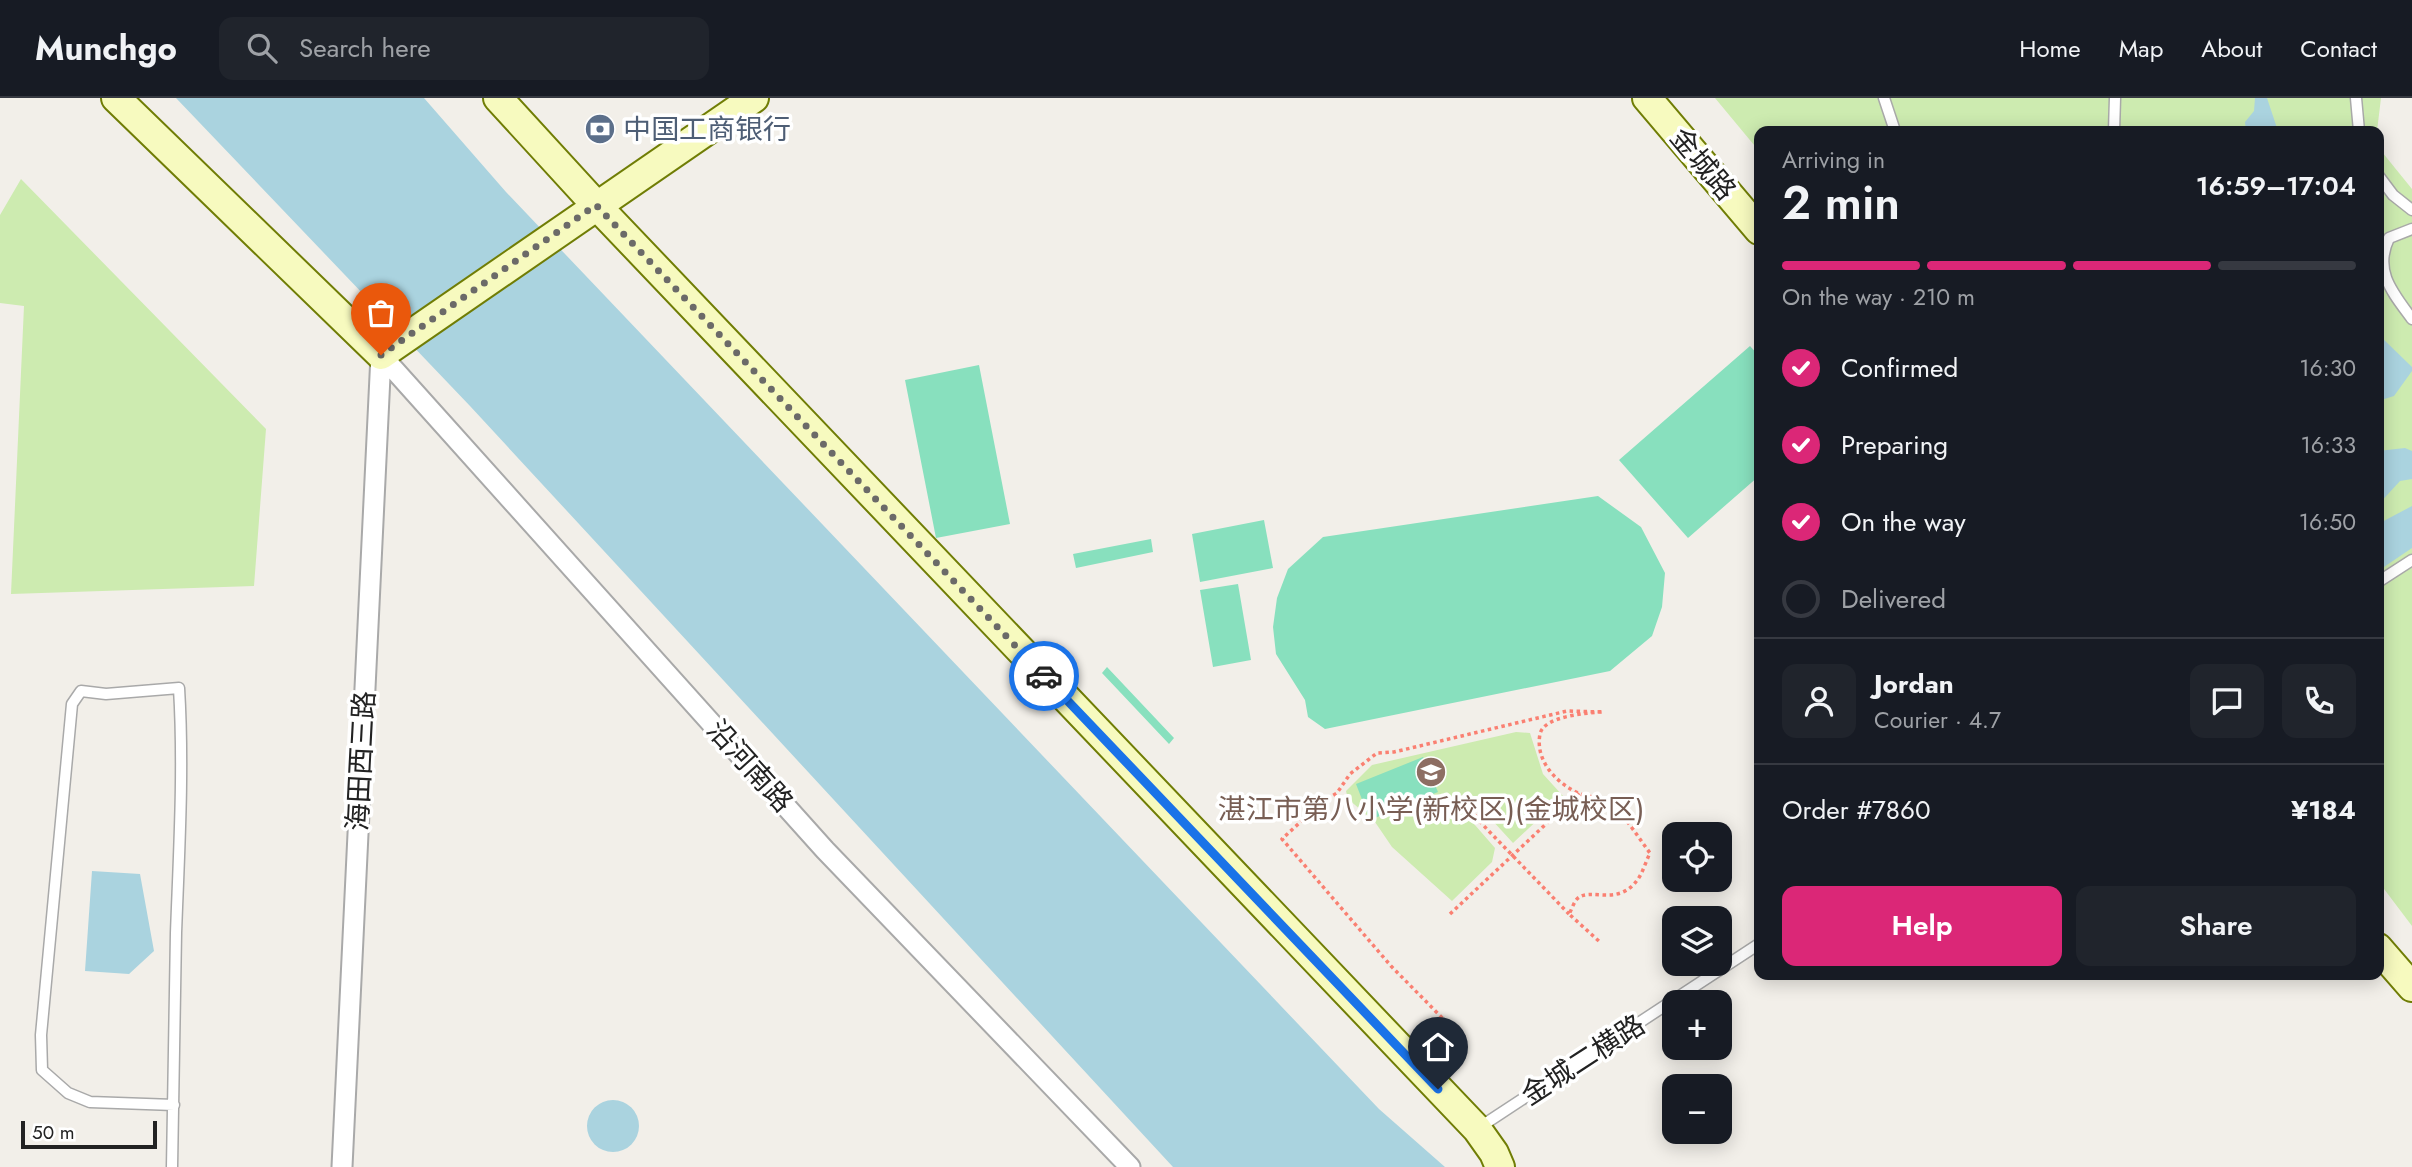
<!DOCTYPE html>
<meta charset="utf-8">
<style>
body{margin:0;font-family:Jost,"Noto Sans SC",sans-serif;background:#20242c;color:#f1f3f6;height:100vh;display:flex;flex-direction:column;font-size:26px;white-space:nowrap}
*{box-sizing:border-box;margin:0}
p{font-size:23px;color:#9ea1a6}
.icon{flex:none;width:38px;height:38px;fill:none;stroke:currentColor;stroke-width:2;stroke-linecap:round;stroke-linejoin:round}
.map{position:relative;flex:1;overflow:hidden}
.drawer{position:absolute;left:1754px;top:28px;width:630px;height:854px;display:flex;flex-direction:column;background:#171b24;border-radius:14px;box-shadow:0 4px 18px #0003}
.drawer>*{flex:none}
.buttons{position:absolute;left:1662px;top:724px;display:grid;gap:14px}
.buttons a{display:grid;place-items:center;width:70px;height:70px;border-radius:14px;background:#171b24;box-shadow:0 4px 18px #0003;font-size:35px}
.scale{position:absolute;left:21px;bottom:18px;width:136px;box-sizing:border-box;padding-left:7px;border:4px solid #222;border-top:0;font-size:19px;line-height:24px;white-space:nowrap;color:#222;-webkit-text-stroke:5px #fff;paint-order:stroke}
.pin{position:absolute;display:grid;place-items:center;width:60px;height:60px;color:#fff;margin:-72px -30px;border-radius:50% 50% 50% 0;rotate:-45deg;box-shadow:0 0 7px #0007}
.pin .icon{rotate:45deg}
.courier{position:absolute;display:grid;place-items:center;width:70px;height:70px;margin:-35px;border:5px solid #1a73e8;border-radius:50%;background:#fff;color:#222;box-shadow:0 2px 9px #0007}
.head em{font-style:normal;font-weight:600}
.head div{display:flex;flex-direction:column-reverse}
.head{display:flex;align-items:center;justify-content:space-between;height:119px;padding:0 28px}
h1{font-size:46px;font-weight:600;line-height:52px}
.bar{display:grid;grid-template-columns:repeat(4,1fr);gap:10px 7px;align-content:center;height:84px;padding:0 28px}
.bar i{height:9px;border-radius:5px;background:#363941}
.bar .on{background:#db2777}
.bar p{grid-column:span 4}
.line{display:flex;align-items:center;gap:18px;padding:0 28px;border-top:2px solid #363941}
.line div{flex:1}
.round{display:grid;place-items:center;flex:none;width:74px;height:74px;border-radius:14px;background:#20242c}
ol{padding:0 28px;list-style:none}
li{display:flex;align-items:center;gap:21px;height:77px}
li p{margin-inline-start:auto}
li .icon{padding:7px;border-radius:50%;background:#db2777;color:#fff;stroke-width:4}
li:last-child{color:#9ea1a6}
li i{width:38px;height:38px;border:4px solid #363941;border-radius:50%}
.button{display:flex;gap:14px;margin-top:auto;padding:14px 28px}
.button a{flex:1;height:80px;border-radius:14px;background:#db2777;color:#fff;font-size:28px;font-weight:600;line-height:80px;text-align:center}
.button a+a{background:#20242c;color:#f1f3f6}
header{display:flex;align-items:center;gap:42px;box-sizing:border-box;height:98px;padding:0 35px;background:#171b24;border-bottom:2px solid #363941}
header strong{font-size:33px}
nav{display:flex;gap:38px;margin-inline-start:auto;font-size:24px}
.search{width:490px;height:63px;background:#20242c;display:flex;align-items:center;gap:18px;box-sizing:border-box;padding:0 24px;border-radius:14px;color:#9ea1a6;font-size:26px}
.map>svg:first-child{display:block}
.grass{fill:#cdebb0}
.pitch{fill:#88e0be}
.water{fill:#aad3df}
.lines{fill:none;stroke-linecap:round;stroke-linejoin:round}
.lane-casing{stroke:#a9a9a9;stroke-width:13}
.street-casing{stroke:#a9a9a9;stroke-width:23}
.secondary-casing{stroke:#707d05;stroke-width:32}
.path{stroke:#fa8072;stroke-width:3.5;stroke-dasharray:3.5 3.5;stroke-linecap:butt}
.lane{stroke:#fff;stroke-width:10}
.street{stroke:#fff;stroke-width:19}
.secondary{stroke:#f7fabf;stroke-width:28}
.done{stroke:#6b6a68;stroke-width:7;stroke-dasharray:0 12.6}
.route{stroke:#1a73e8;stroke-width:9}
.labels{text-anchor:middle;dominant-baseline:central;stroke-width:7;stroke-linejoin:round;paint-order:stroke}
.service-label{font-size:28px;fill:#4e5e75;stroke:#fff;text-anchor:start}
.street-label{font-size:28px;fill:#222;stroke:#fff}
.education-label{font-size:28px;fill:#785e54;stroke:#fff}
</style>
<header>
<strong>Munchgo</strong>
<div class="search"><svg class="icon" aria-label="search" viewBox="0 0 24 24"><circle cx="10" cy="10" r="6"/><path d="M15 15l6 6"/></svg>Search here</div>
<nav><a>Home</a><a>Map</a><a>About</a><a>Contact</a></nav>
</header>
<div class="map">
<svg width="2412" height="1069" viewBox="0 0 2412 1069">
<rect width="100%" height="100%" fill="#f2efe9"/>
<path class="grass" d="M1715,0h666l-4,33h-618v20z
M2378,49l34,42v737l-34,-45z
M21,81l245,250 -12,157 -243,8 13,-288 -24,-3v-88z
M1516,634l14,1 13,41 20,22 -50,47 -44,-48c-7,-2 -11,1 -14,7l40,46 -3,14 -40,39 -60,-54 -17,-25 -27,-23 -2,-8 26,-26z"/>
<path class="pitch" d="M1750,248l9,10v120l-71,62 -69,-78z
M979,267l31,159 -74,14 -31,-158z
M1598,398l43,31 24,46 -3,34 -10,29 -42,35 -285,58 -17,-12 -3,-17 -29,-46 -3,-27 4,-29 11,-29 35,-32z
M1264,422l9,48 -73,14 -8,-48z
M1151,441l2,13 -77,16 -3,-14z
M1238,486l13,76 -38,7 -13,-77z
M1107,569l67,71 -5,6 -67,-71z
M1423,659l15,35 -68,28 -14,-36z"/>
<path class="water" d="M176,0h248l82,94 873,917 66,58h-272l-703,-761z
M2255,0h12l11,33h-32l-1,-9 9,-11z
M2378,236l34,33v4l-18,25 -16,5z
M2405,350l7,3v28l-12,2 -22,24v-54z
M2412,408v42l-34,23v-47z
M92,773l48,3 14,77 -25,23 -44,-3z
M587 1028a26 26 0 1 1 52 0a26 26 0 1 1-52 0Z"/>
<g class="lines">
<g class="lane-casing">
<path id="lane" d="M1884,0l11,33
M2356,0l3,33
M2114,33l1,-33
M2378,77l15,20 19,15
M2412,131l-23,9c-16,33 4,55 23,81
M2378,484l34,-22
M1480,1029l279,-183
M172,1069c2,-78 2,-156 4,-234 3,-81 8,-164 3,-245l-73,6 -25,-3 -9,13 -31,331 1,35 26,23 22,9 84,3"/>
</g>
<g class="street-casing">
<path id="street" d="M381,257l444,495 305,317
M342,1069l39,-812"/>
</g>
<g class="secondary-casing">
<path id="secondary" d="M116,0l265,257 373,-257
M498,0l98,107 881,924 17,24 6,14
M1647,0l112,132
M2378,850l34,39"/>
</g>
<path class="path" d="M1462,701l21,26 86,89
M1450,816l129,-121
M1457,935l-66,-67 -109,-127 40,-37 15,-9 13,-19 27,-21 17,-1 173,-41 36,1c-17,1 -59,4 -63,22 -5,26 15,48 38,59 11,5 26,3 35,12 14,14 25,32 37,48 -4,8 -7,19 -12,26 -20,29 -48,7 -61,20 -3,3 -5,10 -8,15l32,29"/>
<use href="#lane" class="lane"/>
<use href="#street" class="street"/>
<use href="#secondary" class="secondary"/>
</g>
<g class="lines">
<path class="done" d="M381,257l215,-150 448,471"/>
<path class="route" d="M1044,578l394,413"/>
</g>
<defs>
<g id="bank-disc" transform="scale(1.575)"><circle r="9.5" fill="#5c6f8a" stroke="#fff"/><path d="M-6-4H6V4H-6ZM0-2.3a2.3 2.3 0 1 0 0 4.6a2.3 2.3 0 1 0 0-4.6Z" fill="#fff"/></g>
<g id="school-disc" transform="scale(1.575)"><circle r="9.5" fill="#8d6e63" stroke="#fff"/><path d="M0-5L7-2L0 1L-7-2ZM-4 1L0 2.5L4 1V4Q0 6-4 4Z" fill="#fff"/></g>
</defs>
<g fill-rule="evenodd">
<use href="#bank-disc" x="600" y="31"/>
<use href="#school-disc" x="1431" y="674"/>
</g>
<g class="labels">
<g class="service-label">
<text x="623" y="31">中国工商银行</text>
</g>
<g class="street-label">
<text transform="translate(1703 66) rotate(50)">金城路</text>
<text transform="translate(361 663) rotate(-87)">海田西三路</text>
<text transform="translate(750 668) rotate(48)">沿河南路</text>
<text transform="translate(1583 962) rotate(-33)">金城二横路</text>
</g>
<g class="education-label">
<text x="1431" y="711">湛江市第八小学(新校区)(金城校区)</text>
</g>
</g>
</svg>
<div class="buttons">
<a><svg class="icon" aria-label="locate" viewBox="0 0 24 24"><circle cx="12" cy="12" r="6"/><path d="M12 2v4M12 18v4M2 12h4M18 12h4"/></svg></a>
<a><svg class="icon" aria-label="layers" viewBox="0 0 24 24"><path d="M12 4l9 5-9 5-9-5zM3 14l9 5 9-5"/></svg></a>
<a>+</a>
<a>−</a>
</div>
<div class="scale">50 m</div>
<div class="pin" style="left:381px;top:257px;background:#ea580c"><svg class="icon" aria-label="bag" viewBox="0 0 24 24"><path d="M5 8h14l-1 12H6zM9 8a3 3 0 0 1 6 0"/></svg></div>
<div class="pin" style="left:1438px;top:991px;background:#1f2937"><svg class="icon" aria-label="home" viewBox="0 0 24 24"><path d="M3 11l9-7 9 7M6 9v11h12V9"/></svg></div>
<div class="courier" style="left:1044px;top:578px"><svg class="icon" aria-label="car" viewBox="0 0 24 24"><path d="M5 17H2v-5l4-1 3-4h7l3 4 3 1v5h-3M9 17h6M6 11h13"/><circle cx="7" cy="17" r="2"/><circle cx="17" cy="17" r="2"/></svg></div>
<section class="drawer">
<div class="head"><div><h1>2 min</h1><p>Arriving in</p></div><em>16:59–17:04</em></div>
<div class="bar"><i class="on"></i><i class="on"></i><i class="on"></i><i></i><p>On the way · 210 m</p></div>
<ol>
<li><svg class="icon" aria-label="check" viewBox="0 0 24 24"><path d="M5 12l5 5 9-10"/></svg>Confirmed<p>16:30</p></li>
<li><svg class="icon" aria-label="check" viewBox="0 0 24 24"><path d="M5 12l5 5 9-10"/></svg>Preparing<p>16:33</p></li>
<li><svg class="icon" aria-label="check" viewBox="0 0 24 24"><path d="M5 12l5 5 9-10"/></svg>On the way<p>16:50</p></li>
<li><i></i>Delivered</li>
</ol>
<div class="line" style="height:126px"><a class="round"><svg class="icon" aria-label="person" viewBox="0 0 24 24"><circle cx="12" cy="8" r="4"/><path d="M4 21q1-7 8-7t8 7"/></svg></a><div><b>Jordan</b><p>Courier · 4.7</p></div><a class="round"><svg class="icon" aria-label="chat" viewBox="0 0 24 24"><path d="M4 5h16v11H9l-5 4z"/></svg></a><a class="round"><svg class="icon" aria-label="phone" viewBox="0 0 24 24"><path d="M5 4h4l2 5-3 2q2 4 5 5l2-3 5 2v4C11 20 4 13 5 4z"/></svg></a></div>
<div class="line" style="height:91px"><div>Order #7860</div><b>¥184</b></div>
<div class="button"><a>Help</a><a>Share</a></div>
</section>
</div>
